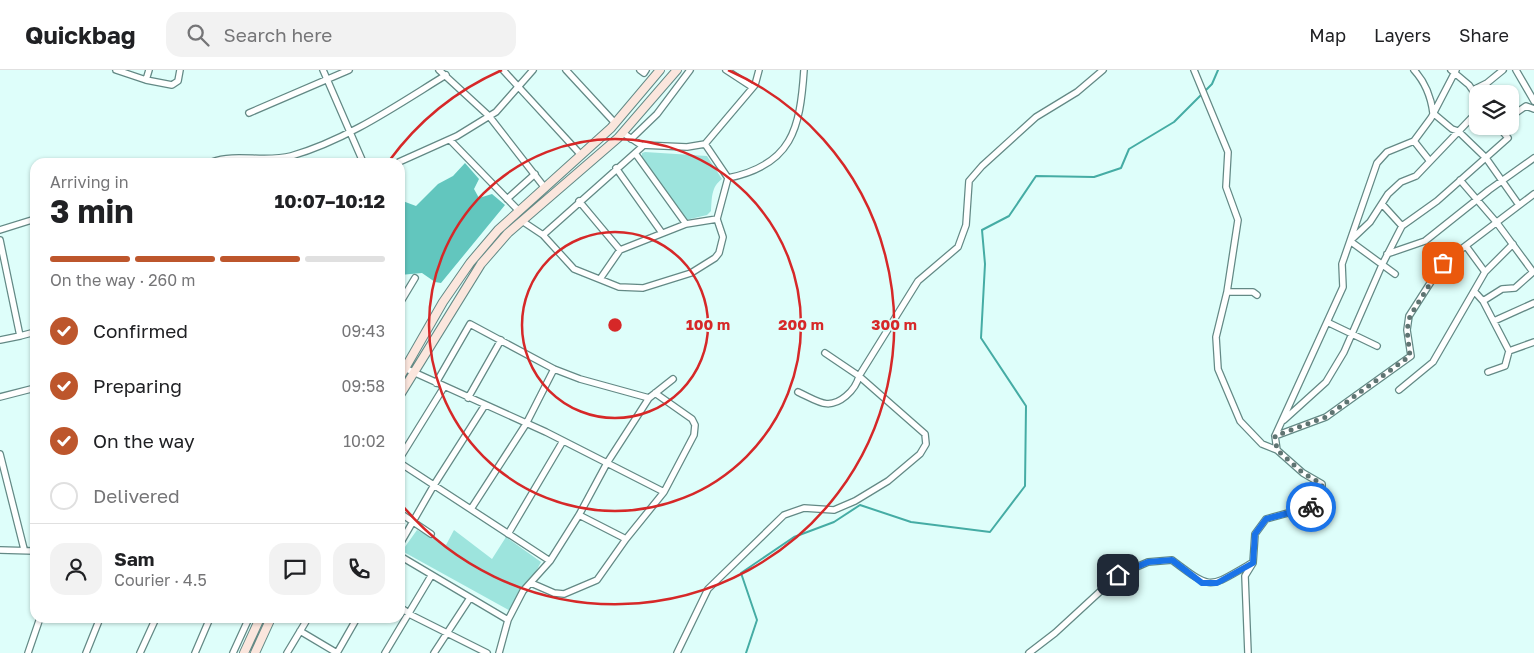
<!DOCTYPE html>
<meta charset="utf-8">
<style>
body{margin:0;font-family:"Golos Text",sans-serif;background:#f2f2f2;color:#202124;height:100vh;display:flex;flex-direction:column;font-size:19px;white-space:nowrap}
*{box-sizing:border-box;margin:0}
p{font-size:16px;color:#757577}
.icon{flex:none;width:28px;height:28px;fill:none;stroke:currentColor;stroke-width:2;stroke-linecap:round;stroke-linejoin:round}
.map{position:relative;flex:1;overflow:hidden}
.side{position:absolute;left:30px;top:88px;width:375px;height:465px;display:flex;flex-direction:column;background:#fff;border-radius:15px;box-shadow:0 1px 4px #0004}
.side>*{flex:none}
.tools{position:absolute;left:1469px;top:15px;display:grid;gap:10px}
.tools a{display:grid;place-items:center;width:50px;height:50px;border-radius:10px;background:#fff;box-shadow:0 1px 4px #0004;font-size:25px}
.pin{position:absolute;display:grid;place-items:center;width:42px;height:42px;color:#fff;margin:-21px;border-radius:10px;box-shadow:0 2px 8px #0006}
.courier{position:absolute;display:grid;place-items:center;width:50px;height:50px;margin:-25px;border:4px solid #1a73e8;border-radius:50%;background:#fff;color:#222;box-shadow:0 1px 6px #0007}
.summary em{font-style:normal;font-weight:700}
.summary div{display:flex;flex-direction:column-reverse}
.summary{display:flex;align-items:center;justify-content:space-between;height:85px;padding:0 20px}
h1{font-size:32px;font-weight:700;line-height:38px}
.bar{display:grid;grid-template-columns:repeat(4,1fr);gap:8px 5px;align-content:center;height:60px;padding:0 20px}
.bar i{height:6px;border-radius:4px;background:#e0e0e0}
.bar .selected{background:#bd562c}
.bar p{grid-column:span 4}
.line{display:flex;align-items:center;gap:12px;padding:0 20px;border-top:1px solid #e0e0e0}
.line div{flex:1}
.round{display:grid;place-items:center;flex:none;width:52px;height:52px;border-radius:15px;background:#f2f2f2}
ol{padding:0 20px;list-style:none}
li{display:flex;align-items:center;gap:15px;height:55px}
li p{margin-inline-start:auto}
li .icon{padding:5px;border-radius:50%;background:#bd562c;color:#fff;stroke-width:4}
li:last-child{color:#757577}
li i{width:28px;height:28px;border:2px solid #e0e0e0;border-radius:50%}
header{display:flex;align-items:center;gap:30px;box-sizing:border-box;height:70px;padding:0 25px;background:#fff;border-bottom:1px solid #e0e0e0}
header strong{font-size:24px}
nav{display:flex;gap:28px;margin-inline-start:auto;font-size:18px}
.search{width:350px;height:45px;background:#f2f2f2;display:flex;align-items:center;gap:12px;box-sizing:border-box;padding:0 18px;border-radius:15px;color:#757577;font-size:19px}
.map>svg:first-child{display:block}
.green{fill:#9de4dd}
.forest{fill:#62c6be}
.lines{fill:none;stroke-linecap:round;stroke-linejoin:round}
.stream{stroke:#45aca4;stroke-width:2}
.street-casing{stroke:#638985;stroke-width:8}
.secondary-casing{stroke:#638985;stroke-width:10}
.street{stroke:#fff;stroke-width:5.5}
.secondary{stroke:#fbe6dd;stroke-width:8}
.done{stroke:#5f7472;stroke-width:5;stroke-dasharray:0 9}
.route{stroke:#1a73e8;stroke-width:6}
.ring{fill:none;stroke:#d62828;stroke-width:2.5}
.centre{fill:#d62828;stroke:#defefa;stroke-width:2.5}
.ring-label{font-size:15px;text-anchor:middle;font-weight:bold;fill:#d62828;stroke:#defefa;stroke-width:4;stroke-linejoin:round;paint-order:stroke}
</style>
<header>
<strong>Quickbag</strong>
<div class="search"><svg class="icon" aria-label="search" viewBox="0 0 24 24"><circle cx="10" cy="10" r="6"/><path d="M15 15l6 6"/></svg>Search here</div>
<nav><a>Map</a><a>Layers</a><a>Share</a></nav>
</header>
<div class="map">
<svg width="1534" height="583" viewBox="0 0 1534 583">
<rect width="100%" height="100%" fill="#defefa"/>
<path class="green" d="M645,82l62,4 15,23c-11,8 -10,19 -11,32l-4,4 -21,5 -44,-63v-4z
M417,460l29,15 8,-15 38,29 14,-22 35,25 -27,51 -112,-62z"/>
<path class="forest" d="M465,93l14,16 -5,10 5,9 13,-4 13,11 -64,78 -6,-1 -13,-9 -22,2v-75l16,6 22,-22 15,-8z"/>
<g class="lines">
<path class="stream" d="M1205,21l7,-7 6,-14
M746,583l11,-33 -16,-47 53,-36 40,-15 26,-17 51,17 79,10 35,-46 1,-80 -45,-68 4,-74 -3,-34 27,-14 27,-40 58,1 27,-9 8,-19 45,-27 28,-28"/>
<g class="street-casing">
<path id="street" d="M116,0l30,10 3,-10
M323,0l40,92
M439,0l50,46 56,72
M503,0l78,85
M566,0l49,53
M640,0l4,3 2,-3
M726,0l26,17
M1194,0l34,82 -2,35 12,33 -11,72 -11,45 2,32 22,52 22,23 15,6 26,23 19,11v16l-12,7 -44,12 -11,15 -2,29 -8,13 3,77
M1414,0c11,12 17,27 19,43l19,16 6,2 28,27 33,47
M1451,0l18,15 9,13
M1516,0l18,31
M146,10l26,5 6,-4 2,-11
M1473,20l14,-7 16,-13
M249,43l100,-43
M1510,47l16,-11 8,3
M623,63l18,12 46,2 18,-3 50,-59 4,-15
M631,69l26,-25 33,-44
M450,70l69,71
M1414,71l15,19
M705,74l23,34
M635,83l51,71
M212,92c24,-9 53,1 79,-6 56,-16 106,-51 155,-81
M399,92l58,-26 39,-24 37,-42
M616,98l46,65
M1460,110l37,43 36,49 -18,16 -13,1 -19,12
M507,129l28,-25
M579,131l41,49
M1382,134l20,22
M522,151l21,14 31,34 45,18 24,1 48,-15 24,-15 4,-5 4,-16 -6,-18 11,-41c64,-13 72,-49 76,-108
M0,160l35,-11
M543,165l101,-90
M0,170l20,96 -20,4
M1466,176l19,26
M1387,184l38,-13 64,-51 45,-32
M1395,204l-45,-33 20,-19 18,-28 13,-12 15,-6 62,-65
M600,209l20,-29 66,-26 31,-5
M1474,221l9,10 26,50 25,-9
M1227,222h26l4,3
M400,233l15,-25
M1494,251l40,-18
M1327,252l50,24
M20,266l15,-4
M400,296l146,66 118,60
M1488,302l17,-6 4,-15
M436,313l34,-59 84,45 26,10 69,19
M1399,320l34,-28 52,-90 28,-28
M798,322c20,9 30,19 48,4 7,-6 11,-11 13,-20l59,-95 40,-34 8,-22 3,-44 13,-15 54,-49 41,-25 26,-22
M0,327l35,-9
M468,328l33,-58
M1284,350l42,-38 18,-30 38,-87 20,-39 35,-25 71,-63 -10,-12
M1275,366l51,-19 85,-61 -4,-26 2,-14 34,-53 91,-69
M1277,380l-2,-14 68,-149 -1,-23 35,-101 10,-11 27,-11 17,-23 25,-48
M0,384l24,95
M400,388l44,-71
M400,393l150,98
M471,439l55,-85 28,-55
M400,443l31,21
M579,445l47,24
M508,464l55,-93
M400,474l34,-59 51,-80
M0,480l35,1
M400,486l108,64
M531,513l23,10 10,1 33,-14 29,-41 38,-47 30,-57 1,-10 -3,-6 -37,-26
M400,537l11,8 76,38
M300,561l37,22
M28,583l12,-35
M86,583l14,-35
M140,583l16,-35
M195,583l15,-35
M233,583l16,-35
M287,583l21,-35
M337,583l20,-35
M385,583l46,-77
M434,583l36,-55
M499,583l9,-33 15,-29 27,-30 29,-46 28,-52 42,-65 24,-19
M677,583l31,-64 76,-74 20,-7 30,2 21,-9 33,-20 32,-27 6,-10 -1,-10 -66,-58 -34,-23
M1029,583l26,-20 63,-58 30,-13 24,-2c41,31 36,28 80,3"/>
</g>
<g class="secondary-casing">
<path id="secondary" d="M400,307l43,-75 27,-39 28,-33 113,-102 49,-58
M400,325l81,-131 27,-31 110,-95 59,-68
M244,583l16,-35
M255,583l16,-35"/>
</g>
<use href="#street" class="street"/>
<use href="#secondary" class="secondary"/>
</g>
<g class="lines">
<path class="done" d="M1311,437l11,-7v-16l-19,-11 -26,-23 -2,-14 51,-19 84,-61 -3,-26 3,-14 33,-53"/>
<path class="route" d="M1118,505l30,-13 24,-2 30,23h15l36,-20 2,-29 11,-15 45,-12"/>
</g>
<g class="ring">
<circle cx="615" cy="255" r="93"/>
<circle cx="615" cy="255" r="186"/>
<path d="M389 91A279 279 0 0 1 502 0M728 0A279 279 0 1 1 401 434"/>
</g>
<circle cx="615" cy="255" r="8" class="centre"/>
<g class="ring-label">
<text x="708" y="260">100 m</text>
<text x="801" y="260">200 m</text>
<text x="894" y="260">300 m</text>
</g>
</svg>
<div class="tools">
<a><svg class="icon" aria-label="layers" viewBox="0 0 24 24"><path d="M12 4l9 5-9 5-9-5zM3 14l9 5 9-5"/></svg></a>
</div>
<div class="pin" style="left:1443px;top:193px;background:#ea580c"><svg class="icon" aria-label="bag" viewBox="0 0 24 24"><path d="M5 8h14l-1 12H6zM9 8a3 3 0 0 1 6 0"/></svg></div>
<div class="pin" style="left:1118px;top:505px;background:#1f2937"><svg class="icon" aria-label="home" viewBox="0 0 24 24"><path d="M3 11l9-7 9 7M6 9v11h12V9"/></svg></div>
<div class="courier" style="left:1311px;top:437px"><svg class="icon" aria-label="bike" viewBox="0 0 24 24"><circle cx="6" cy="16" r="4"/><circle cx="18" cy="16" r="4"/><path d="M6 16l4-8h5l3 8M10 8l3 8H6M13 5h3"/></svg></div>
<section class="side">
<div class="summary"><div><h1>3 min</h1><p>Arriving in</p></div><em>10:07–10:12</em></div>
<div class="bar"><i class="selected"></i><i class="selected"></i><i class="selected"></i><i></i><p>On the way · 260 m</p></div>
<ol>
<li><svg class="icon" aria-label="check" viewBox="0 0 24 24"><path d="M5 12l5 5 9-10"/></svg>Confirmed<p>09:43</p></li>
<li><svg class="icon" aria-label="check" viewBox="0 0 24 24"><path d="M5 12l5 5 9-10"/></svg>Preparing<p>09:58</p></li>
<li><svg class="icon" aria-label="check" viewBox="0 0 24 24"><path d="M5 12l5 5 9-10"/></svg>On the way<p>10:02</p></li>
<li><i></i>Delivered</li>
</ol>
<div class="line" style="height:90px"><a class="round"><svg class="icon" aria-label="person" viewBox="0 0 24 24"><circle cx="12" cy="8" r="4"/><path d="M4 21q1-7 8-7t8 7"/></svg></a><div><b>Sam</b><p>Courier · 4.5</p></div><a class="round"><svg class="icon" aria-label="chat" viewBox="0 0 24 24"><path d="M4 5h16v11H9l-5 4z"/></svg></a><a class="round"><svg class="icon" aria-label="phone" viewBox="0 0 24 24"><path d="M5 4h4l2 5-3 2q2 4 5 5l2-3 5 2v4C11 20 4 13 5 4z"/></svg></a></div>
</section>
</div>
